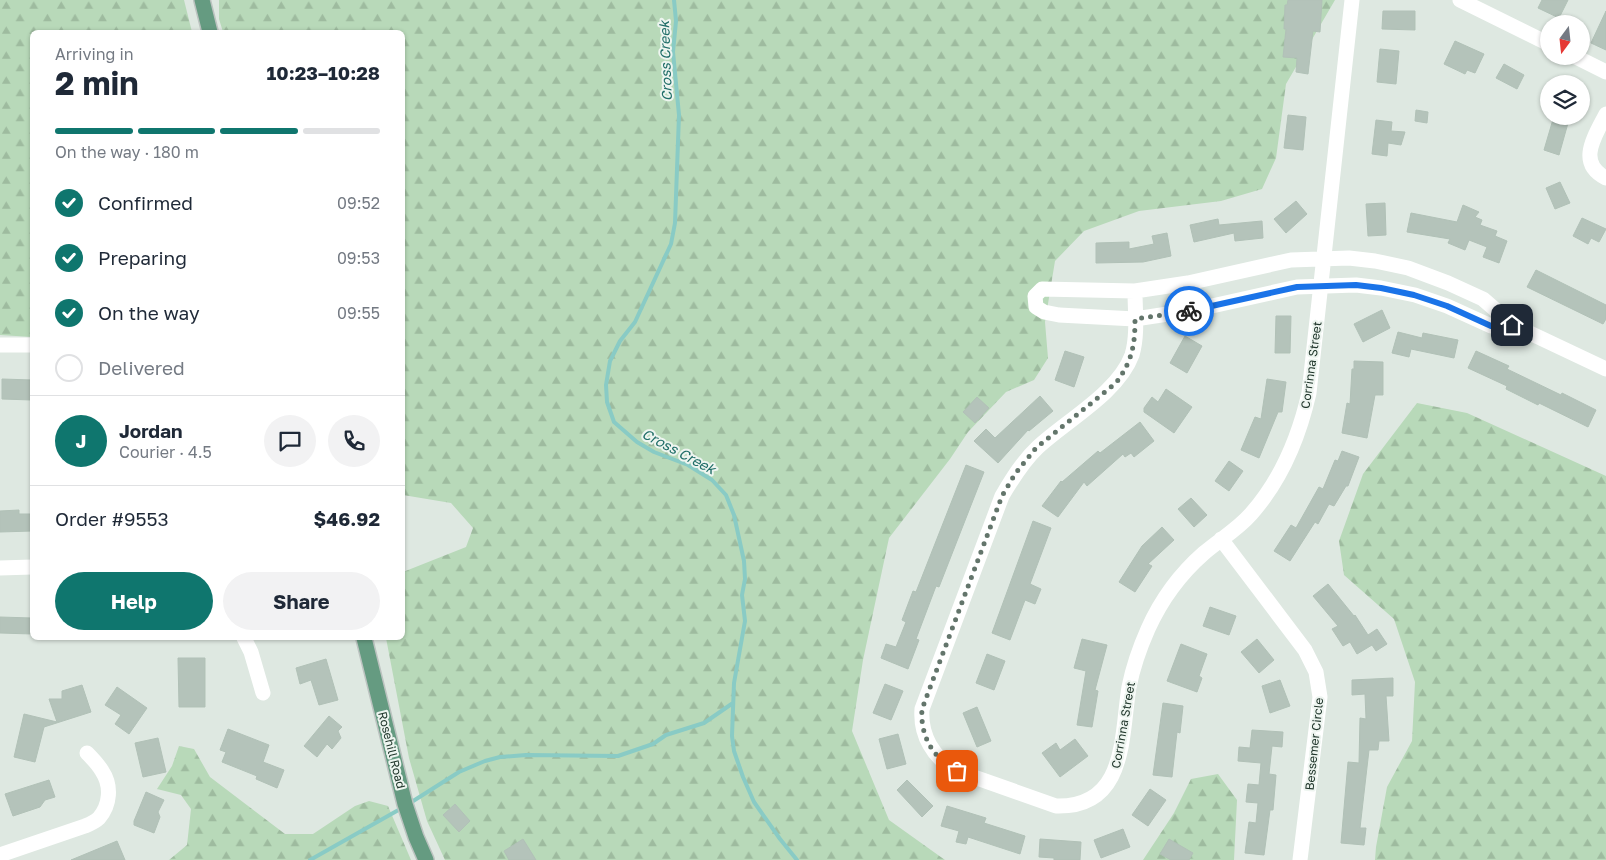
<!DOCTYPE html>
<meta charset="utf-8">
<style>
body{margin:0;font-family:"Golos Text",sans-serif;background:#f2f2f3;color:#1f2937;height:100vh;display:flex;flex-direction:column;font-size:19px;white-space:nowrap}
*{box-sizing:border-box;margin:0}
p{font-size:16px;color:#747a83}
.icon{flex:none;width:28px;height:28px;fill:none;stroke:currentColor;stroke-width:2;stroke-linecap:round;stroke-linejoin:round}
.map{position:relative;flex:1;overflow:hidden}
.side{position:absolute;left:30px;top:30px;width:375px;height:610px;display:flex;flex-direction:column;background:#fff;border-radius:8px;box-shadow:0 1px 4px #0004}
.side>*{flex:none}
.needle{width:32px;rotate:195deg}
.fabs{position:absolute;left:1540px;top:15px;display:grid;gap:10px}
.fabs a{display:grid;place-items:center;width:50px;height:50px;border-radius:50%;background:#fff;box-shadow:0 1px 4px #0004;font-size:25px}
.pin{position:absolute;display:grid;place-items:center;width:42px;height:42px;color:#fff;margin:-21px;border-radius:10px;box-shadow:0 2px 8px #0006}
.courier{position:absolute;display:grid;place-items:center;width:50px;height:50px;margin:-25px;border:4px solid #1a73e8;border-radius:50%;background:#fff;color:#222;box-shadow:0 1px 6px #0007}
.headline em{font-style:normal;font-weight:700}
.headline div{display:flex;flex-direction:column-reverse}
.headline{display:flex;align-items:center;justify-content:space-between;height:85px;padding:0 25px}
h1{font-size:32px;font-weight:700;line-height:38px}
.bar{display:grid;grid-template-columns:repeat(4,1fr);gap:8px 5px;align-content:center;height:60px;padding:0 25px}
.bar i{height:6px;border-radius:4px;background:#e0e1e3}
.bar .on{background:#0f766e}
.bar p{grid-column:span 4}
.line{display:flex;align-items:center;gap:12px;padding:0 25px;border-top:1px solid #e0e1e3}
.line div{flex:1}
.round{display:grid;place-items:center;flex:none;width:52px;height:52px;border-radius:26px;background:#f2f2f3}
ol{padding:0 25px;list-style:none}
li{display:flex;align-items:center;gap:15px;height:55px}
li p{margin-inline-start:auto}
li .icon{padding:5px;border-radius:50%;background:#0f766e;color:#fff;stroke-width:4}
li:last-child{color:#747a83}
li i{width:28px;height:28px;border:2px solid #e0e1e3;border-radius:50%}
.action{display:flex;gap:10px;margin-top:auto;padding:10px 25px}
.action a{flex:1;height:58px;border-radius:30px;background:#0f766e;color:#fff;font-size:20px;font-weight:700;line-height:58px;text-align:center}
.action a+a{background:#f2f2f3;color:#1f2937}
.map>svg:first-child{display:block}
.forest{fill:url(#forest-firs)}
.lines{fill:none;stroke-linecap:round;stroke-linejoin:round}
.stream{stroke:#89cbc5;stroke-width:4}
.building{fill:#b4c3ba;stroke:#b1c1b7}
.major-casing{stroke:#bcc3c0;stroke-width:18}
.minor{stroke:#fff;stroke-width:15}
.major{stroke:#659b81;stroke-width:15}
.done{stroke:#63756b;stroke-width:5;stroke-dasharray:0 9}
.route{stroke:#1a73e8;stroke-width:6}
.labels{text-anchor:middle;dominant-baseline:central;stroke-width:4;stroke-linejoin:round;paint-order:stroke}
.street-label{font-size:12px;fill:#21372c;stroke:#eef5f0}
.water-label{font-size:14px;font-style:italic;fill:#206e68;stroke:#eef5f0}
</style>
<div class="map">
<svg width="1606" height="860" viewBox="0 0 1606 860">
<defs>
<pattern id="forest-firs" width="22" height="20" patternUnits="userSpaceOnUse" patternTransform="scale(1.25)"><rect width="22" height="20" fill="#b8d9b9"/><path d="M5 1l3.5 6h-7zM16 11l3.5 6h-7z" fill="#9ebb9f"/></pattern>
</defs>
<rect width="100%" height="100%" fill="#dee8e1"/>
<path class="forest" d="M0,0h184l8,32h-160v305l-32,-2z
M219,0h1116l-49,84 -10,74 -14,31 -41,12 -82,10 -55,20 -29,30 -10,61 3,36 -14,22 -28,12 -38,40 -18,27 -61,79 -26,122 -11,71 37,89 56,40h-500l-18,-39 -18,-63 -23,-120h16l1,-66 63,-25 7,-19 -22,-25 -48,-8 -1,-463h-179l-4,-13z
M1417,403l50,10 139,63v384h-231l1,-13 11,-60 25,-46 3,-59 -21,-63 -50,-44 -5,-34 24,-67z
M179,746l15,3 16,28 75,57h28l42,-28 14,-5 19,5 23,54h-242l18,-15 4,-36 -10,-14 -24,-6 15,-23z
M1218,774l19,26 -3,60h-91l31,-47 17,-34z"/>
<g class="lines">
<path class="stream" d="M674,0l2,21 -3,31 6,63 -4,108 -4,21 -36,78 -15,19 -10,20 -4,24 1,17 7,20 23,20 17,10 34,13 24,15 14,15 8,20 10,46 1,18 -3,16 3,26 -11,62 -2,53 2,15 9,26 11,25 26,37 17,21
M410,803l49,-31 26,-11 15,-4 26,-2 92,1 35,-12 13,-9 38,-12 29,-20
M310,860l92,-52"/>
</g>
<path class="building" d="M1288,0h34l-2,32 -7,-1 -5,43 -12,-2 1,-14 -14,-1 3,-28h-2l1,-24h2z
M1542,0h26l-9,18 -21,-10z
M1383,11h32v19l-33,-1z
M1606,11v39l-15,-7z
M1455,41l29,13 -9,19 -8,-3 -2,4 -21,-10z
M1380,49l19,2 -3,33 -19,-2z
M1504,64l20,11 -7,14 -21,-11z
M1416,110l12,2 -1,11 -12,-2z
M1288,115l18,2 -3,33 -19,-2z
M1554,116h16l-11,39 -15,-5z
M1376,120l16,2 -1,9 14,1 -4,13 -13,-2 -1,13 -15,-2z
M1560,182l10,21 -15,6 -9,-21z
M1296,201l11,13 -21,19 -12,-14z
M1385,203l1,32 -18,1 -2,-32z
M1463,205l16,7 -4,5 7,3 -2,5 17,6 -2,5 12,5 -8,22 -16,-6 4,-10 -18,-7 -4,10 -17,-7 2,-4 -43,-7 4,-19 46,9z
M1582,218l24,11 -7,13 -8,-4 -3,6 -15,-8z
M1218,219l1,6 43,-4 1,17 -28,3 -1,-8 -40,9 -4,-17z
M1167,233l4,23 -28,6 -47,1v-20l33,-1v7l25,-5 -2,-8z
M1536,270l70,35v14l-3,5 -76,-37z
M1382,310l8,18 -27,14 -9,-18z
M1276,316h15l-1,37h-15z
M1398,332l24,6 1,-5 35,7 -4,18 -43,-9 -2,8 -17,-4z
M1185,336l17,10 -15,27 -17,-10z
M1065,351l19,6 -10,30 -19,-7z
M1476,351l33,15 -2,3 54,26 1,-2 34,17 -8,17 -49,-24 -1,2 -32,-16 1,-3 -39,-18z
M1354,361l29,1v33h-8l-8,43 -25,-5 5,-30 3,1 2,-35h2z
M2,379l30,1v20l-30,-1z
M1267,379l19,3 -4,30h-4l-19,46 -18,-8 14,-33 6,2z
M1166,389l26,18 -18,26 -30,-21v-4l8,-11 6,5z
M1040,396l13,15 -24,20 -1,-1 -30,33 -24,-22 12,-12 9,9z
M977,397l12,11 -14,15 -12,-11z
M1140,422l14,19 -20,16 -3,-4 -6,4 -2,-3 -36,32 -3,-4 -26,35 -16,-11 19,-25 1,1 36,-31 2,2z
M1342,451l17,6 -11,29h-2l-12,20 -5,-2 -11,20 -3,-2 -25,39 -16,-10 17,-26 5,3 23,-41 4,2 12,-29 3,1z
M1229,461l14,10 -14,20 -14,-10z
M966,465l18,7 -45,115 -3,-1 -20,53 3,1 -11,29 -27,-11 5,-14 10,3 10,-25 -4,-2 11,-29 3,1z
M1191,498l16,17 -13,12 -16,-18z
M19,510v4h13v17l-32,1v-21z
M1033,521l18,7 -21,56 11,5 -6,15 -10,-4 -15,40 -18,-7z
M1162,527l12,13 -26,24 4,2 -17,26 -16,-10 23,-36z
M1328,584l26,32 1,-1 13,20 9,-6 10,15 -11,7 -4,-6 -15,9 -7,-12 -7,4 -11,-17 6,-3 -25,-30z
M1210,607l26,9 -7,19 -26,-9z
M0,617l32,1v16l-32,-1z
M1082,639l25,6 -12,45 3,1 -6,36 -15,-2 9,-54 -12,-3z
M1257,639l17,21 -15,13 -18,-21z
M1181,644l26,10 -8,22 3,2 -5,14 -30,-11z
M987,654l18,7 -11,29 -18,-7z
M178,658h27v49h-26z
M326,659l12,41 -19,5 -8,-25 -11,4 -4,-16z
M1393,678v18h-7l3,45h-10l-1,9h-9l-9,78h6l-2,17 -23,-2 7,-81 11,1 1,-45 6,1 -1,-25 -13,1v-15z
M1280,680l10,26 -20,7 -8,-27z
M885,684l18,7 -12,29 -18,-7z
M82,685l9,27 -47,15 -9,35 -21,-5 10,-43 33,8 -8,-23h13v-8z
M117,687l30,21 -18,26 -14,-10 6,-9 -16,-10z
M1163,703l20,3 -3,27 -3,-1 -5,45 -19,-2z
M977,707l14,34 -14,6 -14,-34z
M329,716l13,11 -4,4 3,7 -9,11 -5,-5 -10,13 -13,-11z
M228,729l41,16 -6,17 21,8 -7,18 -21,-9 1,-3 -35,-14 4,-10 -6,-2z
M1252,730l31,2 -1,15 -10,-1 -3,28 7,1 -3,35h-3l-6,45 -19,-2 4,-31 7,1 2,-20 -12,-1 2,-18 11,1 2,-22 -23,-2 1,-14 11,1z
M898,734l8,30 -19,5 -8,-30z
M158,738l8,34 -23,5 -8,-34z
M1075,739l13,17 -28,21 -18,-24 14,-10 4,7z
M49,780l6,17 -10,3 -5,7 -27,9 -8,-22z
M907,780l26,26 -11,11 -25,-27z
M1150,789l16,11 -18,26 -16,-11z
M146,792l18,8 -6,12 2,5 -6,16 -20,-8v-4z
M455,804l15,17 -11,11 -16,-17z
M947,806l39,12 -2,5 41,13 -5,18 -52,-17 -2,7 -10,-2 3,-11 -18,-5z
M1123,829l7,18 -29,11 -7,-18z
M523,839l13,21h-27l-5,-9z
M1040,839l41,3 -1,18h-26v-2l-15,-1z
M1169,839l24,14 -4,7h-18l-11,-6z
M117,841l8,19h-54z"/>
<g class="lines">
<g class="major-casing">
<path id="major" d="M202,0l8,32
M364,638l41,166 11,33 10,23"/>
</g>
<path class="minor" d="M1460,0l89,44
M1574,56l32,16
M1606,114c-11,22 -30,49 0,64
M1135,291c0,20 3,44 -3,64 -14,38 -65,65 -94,92 -15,14 -26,32 -36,49l-80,213c-2,26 11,49 35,62l99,35c71,2 65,-70 73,-119 4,-20 11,-40 19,-58 13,-29 32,-55 56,-76 15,-13 33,-23 47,-39 30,-34 48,-77 58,-121l43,-393
M1513,325l-22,1 -44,-20 -32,-11 -34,-7 -25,-3 -59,2 -103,23 -59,9 -76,-4 -15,-3 -8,-5 -1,-11 7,-7 93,2 53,-8 103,-23 58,-2 26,3 33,7 40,15 35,16 30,26 93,44
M0,345h32
M1221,539l84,111 11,22 4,25 -20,163
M0,568l32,-1
M244,638l7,14 12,41
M0,855l85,-29c5,-2 10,-4 14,-8 11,-13 13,-32 3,-47 -4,-7 -10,-13 -15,-18"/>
<use href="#major" class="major"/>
</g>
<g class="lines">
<path class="done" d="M957,771c-24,-13 -37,-35 -35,-62l80,-213 13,-22 21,-26 80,-65c16,-22 19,-37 19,-64l54,-8"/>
<path class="route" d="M1189,311l108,-24 59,-2 25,3 33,7 33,11 44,20 21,-1"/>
</g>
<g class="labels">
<g class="street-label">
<text transform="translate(1311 365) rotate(-82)">Corrinna Street</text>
<text transform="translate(1123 725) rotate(-80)">Corrinna Street</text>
<text transform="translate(1314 744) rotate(-84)">Bessemer Circle</text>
<text transform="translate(392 750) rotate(76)">Rosehill Road</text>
</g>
<g class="water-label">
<text transform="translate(665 61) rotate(-92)">Cross Creek</text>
<text transform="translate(679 451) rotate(28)">Cross Creek</text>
</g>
</g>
</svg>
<div class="fabs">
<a><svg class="needle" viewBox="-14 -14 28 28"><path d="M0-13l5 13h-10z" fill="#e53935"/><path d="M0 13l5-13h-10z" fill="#747a83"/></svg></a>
<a><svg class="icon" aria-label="layers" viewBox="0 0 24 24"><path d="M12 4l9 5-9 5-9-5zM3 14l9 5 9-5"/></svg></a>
</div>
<div class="pin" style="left:957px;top:771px;background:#ea580c"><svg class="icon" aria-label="bag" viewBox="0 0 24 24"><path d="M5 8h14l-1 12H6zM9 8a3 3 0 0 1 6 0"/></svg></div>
<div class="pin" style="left:1512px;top:325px;background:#1f2937"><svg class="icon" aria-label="home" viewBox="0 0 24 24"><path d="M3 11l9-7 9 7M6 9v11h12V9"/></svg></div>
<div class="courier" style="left:1189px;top:311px"><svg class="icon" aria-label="bike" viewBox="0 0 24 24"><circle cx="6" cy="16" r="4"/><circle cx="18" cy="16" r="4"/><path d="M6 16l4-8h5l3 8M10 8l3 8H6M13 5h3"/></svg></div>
<section class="side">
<div class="headline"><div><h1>2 min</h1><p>Arriving in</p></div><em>10:23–10:28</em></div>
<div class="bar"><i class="on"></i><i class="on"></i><i class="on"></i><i></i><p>On the way · 180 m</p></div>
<ol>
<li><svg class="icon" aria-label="check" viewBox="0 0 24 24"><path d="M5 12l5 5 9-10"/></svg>Confirmed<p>09:52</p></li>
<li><svg class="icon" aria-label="check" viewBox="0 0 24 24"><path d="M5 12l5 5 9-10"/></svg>Preparing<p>09:53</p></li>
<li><svg class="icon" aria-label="check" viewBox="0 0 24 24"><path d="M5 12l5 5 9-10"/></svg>On the way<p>09:55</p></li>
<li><i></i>Delivered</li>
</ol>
<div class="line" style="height:90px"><b class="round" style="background:#0f766e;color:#fff">J</b><div><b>Jordan</b><p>Courier · 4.5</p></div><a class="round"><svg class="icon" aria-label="chat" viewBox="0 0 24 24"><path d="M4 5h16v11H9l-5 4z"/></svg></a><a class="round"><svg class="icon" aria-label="phone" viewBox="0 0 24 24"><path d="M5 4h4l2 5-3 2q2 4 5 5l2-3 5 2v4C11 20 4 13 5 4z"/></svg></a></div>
<div class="line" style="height:65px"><div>Order #9553</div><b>$46.92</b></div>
<div class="action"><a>Help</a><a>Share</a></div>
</section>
</div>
